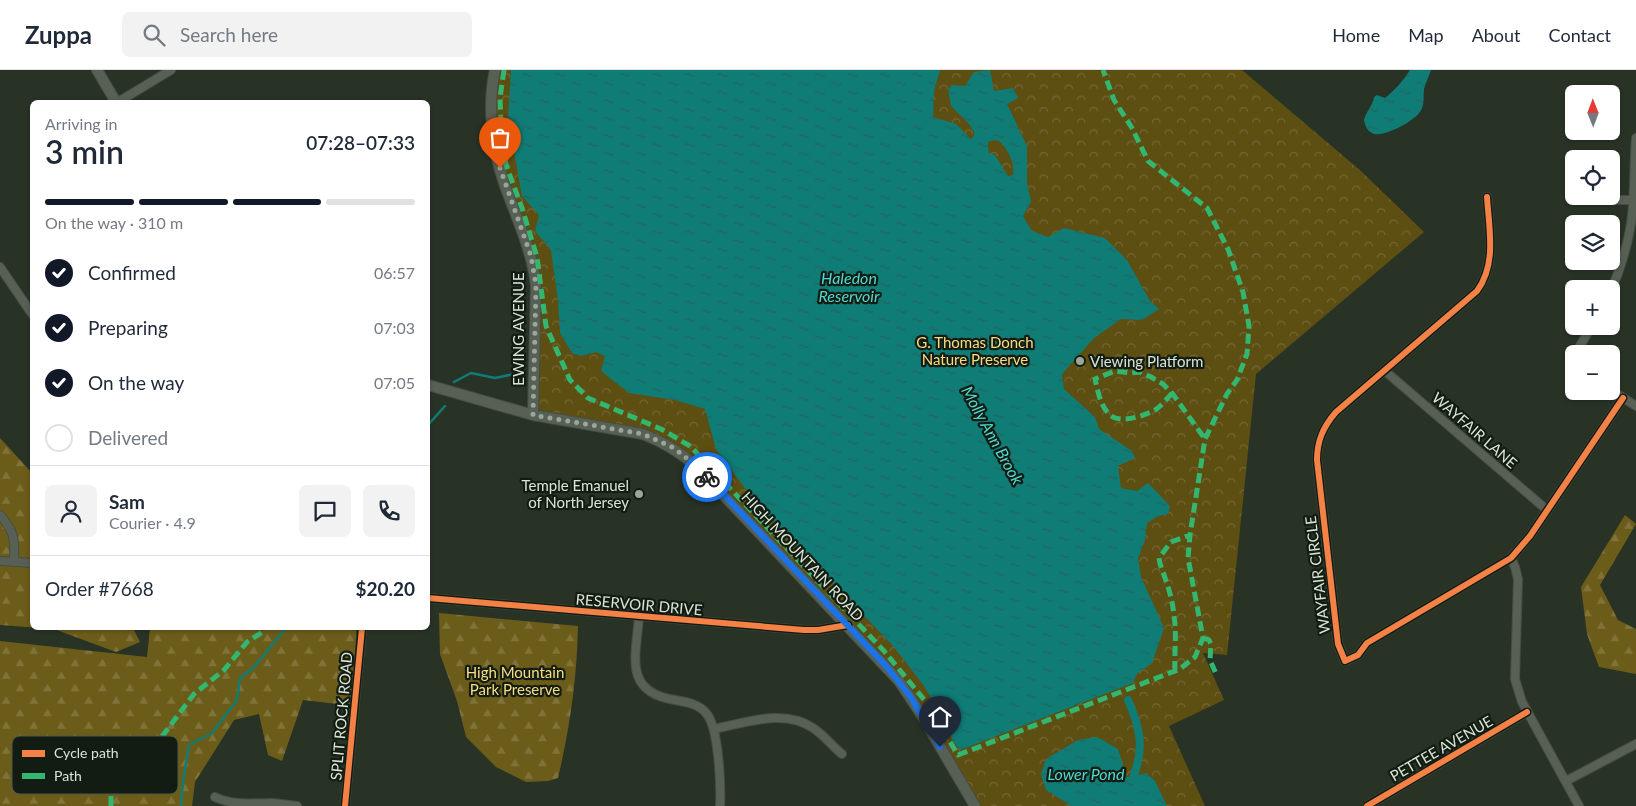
<!DOCTYPE html>
<meta charset="utf-8">
<style>
body{margin:0;font-family:Lato,sans-serif;background:#f2f2f3;color:#1f2937;height:100vh;display:flex;flex-direction:column;font-size:19px;white-space:nowrap}
*{box-sizing:border-box;margin:0}
p{font-size:16px;color:#747a83}
.icon{flex:none;width:28px;height:28px;fill:none;stroke:currentColor;stroke-width:2;stroke-linecap:round;stroke-linejoin:round}
.map{position:relative;flex:1;overflow:hidden}
.panel{position:absolute;left:30px;top:30px;width:400px;height:530px;display:flex;flex-direction:column;background:#fff;border-radius:8px;box-shadow:0 1px 4px #0004}
.panel>*{flex:none}
.needle{width:32px;rotate:359deg}
.controls{position:absolute;left:1565px;top:15px;display:grid;gap:10px}
.controls a{display:grid;place-items:center;width:55px;height:55px;border-radius:8px;background:#fff;box-shadow:0 1px 4px #0004;font-size:25px}
.pin{position:absolute;display:grid;place-items:center;width:42px;height:42px;color:#fff;margin:-51px -21px;border-radius:50% 50% 50% 0;rotate:-45deg;box-shadow:0 0 5px #0007}
.pin .icon{rotate:45deg}
.courier{position:absolute;display:grid;place-items:center;width:50px;height:50px;margin:-25px;border:4px solid #1a73e8;border-radius:50%;background:#fff;color:#222;box-shadow:0 1px 6px #0007}
.summary em{font-style:normal;font-weight:600}
.summary div{display:flex;flex-direction:column-reverse}
.summary{display:flex;align-items:center;justify-content:space-between;height:85px;padding:0 15px}
h1{font-size:32px;font-weight:600;line-height:38px}
.bar{display:grid;grid-template-columns:repeat(4,1fr);gap:8px 5px;align-content:center;height:60px;padding:0 15px}
.bar i{height:6px;border-radius:4px;background:#e0e1e3}
.bar .active{background:#111827}
.bar p{grid-column:span 4}
.line{display:flex;align-items:center;gap:12px;padding:0 15px;border-top:1px solid #e0e1e3}
.line div{flex:1}
.round{display:grid;place-items:center;flex:none;width:52px;height:52px;border-radius:8px;background:#f2f2f3}
ol{padding:0 15px;list-style:none}
li{display:flex;align-items:center;gap:15px;height:55px}
li p{margin-inline-start:auto}
li .icon{padding:5px;border-radius:50%;background:#111827;color:#fff;stroke-width:4}
li:last-child{color:#747a83}
li i{width:28px;height:28px;border:2px solid #e0e1e3;border-radius:50%}
header{display:flex;align-items:center;gap:30px;box-sizing:border-box;height:70px;padding:0 25px;background:#fff;border-bottom:1px solid #e0e1e3}
header strong{font-size:24px}
nav{display:flex;gap:28px;margin-inline-start:auto;font-size:18px}
.search{width:350px;height:45px;background:#f2f2f3;display:flex;align-items:center;gap:12px;box-sizing:border-box;padding:0 18px;border-radius:8px;color:#747a83;font-size:19px}
.map>svg:first-child{display:block}
.forest{fill:url(#forest-firs)}
.park{fill:url(#park-crowns)}
.water{fill:url(#water-ripples);fill-rule:evenodd}
.lines{fill:none;stroke-linecap:round;stroke-linejoin:round}
.stream{stroke:#0f7c76;stroke-width:2.5}
.canal{stroke:#0f7c76;stroke-width:8}
.minor-casing{stroke:#454e43;stroke-width:10}
.secondary-casing{stroke:#454e43;stroke-width:12}
.minor{stroke:#586056;stroke-width:8}
.secondary{stroke:#586056;stroke-width:10}
.quiet{stroke:#33b770;stroke-width:5;stroke-dasharray:10 5;stroke-linecap:butt}
.cycleway-casing{stroke:#131c12;stroke-width:9}
.cycleway{stroke:#f48246;stroke-width:6}
.done{stroke:#9aa698;stroke-width:5;stroke-dasharray:0 9}
.route{stroke:#1a73e8;stroke-width:6}
.poi-dot{fill:#9aa698;stroke:#131c12;stroke-width:2}
.labels{text-anchor:middle;dominant-baseline:central;stroke-width:4.5;stroke-linejoin:round;paint-order:stroke}
.street-label{font-size:15px;fill:#d8e4d5;stroke:#131c12}
.park-label{font-size:15px;fill:#f9dc80;stroke:#131c12}
.poi-label{font-size:15px;fill:#d8e4d5;stroke:#131c12;text-anchor:start}
.water-label{font-size:16px;font-style:italic;fill:#51d8d1;stroke:#131c12}
.key{fill:#131c12;stroke:#4e584c;stroke-width:1}
.key-label{font-size:14px;fill:#d8e4d5}
</style>
<header>
<strong>Zuppa</strong>
<div class="search"><svg class="icon" aria-label="search" viewBox="0 0 24 24"><circle cx="10" cy="10" r="6"/><path d="M15 15l6 6"/></svg>Search here</div>
<nav><a>Home</a><a>Map</a><a>About</a><a>Contact</a></nav>
</header>
<div class="map">
<svg width="1636" height="736" viewBox="0 0 1636 736">
<defs>
<pattern id="forest-firs" width="22" height="20" patternUnits="userSpaceOnUse" patternTransform="scale(1.25)"><rect width="22" height="20" fill="#6c5c1a"/><path d="M5 1l3.5 6h-7zM16 11l3.5 6h-7z" fill="#80733a"/></pattern>
<pattern id="park-crowns" width="20" height="18" patternUnits="userSpaceOnUse" patternTransform="scale(1.25)"><rect width="20" height="18" fill="#5d4e12"/><path d="M2 6a3 3 0 1 1 6 0M12 15a3 3 0 1 1 6 0" fill="none" stroke="#746734"/></pattern>
<pattern id="water-ripples" width="26" height="14" patternUnits="userSpaceOnUse" patternTransform="scale(1.25)"><rect width="26" height="14" fill="#0f7c76"/><path d="M2 4q2-2 4 0t4 0M15 11q2-2 4 0t4 0" fill="none" stroke="#26635e"/></pattern>
</defs>
<rect width="100%" height="100%" fill="#283326"/>
<path class="forest" d="M0,368l32,35v155h101l7,14 -24,10 -62,-23 -54,-4z
M1625,445l11,9 -36,61 18,35 18,9v45l-37,-7 -12,-33 -6,-47z
M439,543l139,13c-1,52 -8,101 -20,152l-10,3 -22,1 -30,-15 -30,-30 -9,-36 -17,-47z
M150,558h206l-1,78 -52,-6 -21,61 -14,-6 -9,-41 -25,6 -39,62 -3,24h-192v-165l147,16z"/>
<path class="park" d="M495,0h747l119,101 63,61 -168,142 -29,281 -24,-2 21,47 -55,26 36,80h-230l-65,-110 -214,-230 -37,-26 -126,-25 3,-130 -39,-131z"/>
<path class="water" d="M511,0h429l-6,21 -1,26 23,7 15,15 3,-3v-4l-5,-8 -18,-18 -3,-16 4,-5 13,1 9,-14 16,-2 4,21 19,-3 5,10 -11,6 20,42v37l4,19 -8,14 9,15 16,6 16,-9 41,10 22,22 23,41 9,8 -17,11 -21,-1 -27,19 -32,36 2,15 31,28 4,12 33,22 3,7 -17,8 3,22 16,3 11,-8 22,23 -2,8 -10,2 -11,7 -2,17 -7,18 3,19 23,51 -12,35 -15,11 -4,9 -173,67 -7,-9 -10,-23 -19,-32 -30,-39 -138,-144 -40,-54 -11,-40 -30,-9 -46,-7 -28,-22 4,-15 -9,-4 -15,4 -9,-3 -12,-20 -2,-33 -7,-50 -16,-19 4,-16 -17,-19 -14,-78zM994,70l5,1c9,8 16,22 14,34l-5,1 -13,-21 -6,-2 -1,-6v-5z
M1410,0h21c-2,6 -5,12 -7,19 -1,8 1,16 -4,23 -6,9 -38,27 -48,21 -5,-2 -7,-8 -8,-13 2,-9 9,-14 10,-23l3,-2 8,3c10,-8 18,-17 25,-28z
M1097,667l21,12 5,16 -2,6 2,7 23,-5 9,8 12,25h-96l-25,-16 -5,-16 5,-15 32,-19z"/>
<g class="lines">
<path class="stream" d="M454,312l17,-9 24,5 29,-6
M428,355l17,-19
M181,736l2,-25 6,-36 23,-12 25,-33 3,-22 14,-11 32,-39"/>
<path class="canal" d="M1128,630c11,25 17,47 6,74"/>
<g class="minor-casing">
<path id="minor" d="M118,32l53,-32
M1487,127c2,32 10,67 -10,94l-141,121c-13,15 -19,29 -19,48l21,184 7,17 13,-6 9,-12 144,-85 19,-22 93,-138
M1595,130h38
M0,197l32,47
M1611,221c10,-24 18,-49 21,-75 3,-26 2,-52 4,-78
M1575,284l17,-28
M1385,301l162,139
M1611,320l25,16
M0,445c15,17 15,25 14,47
M1511,488l4,9 3,12 -3,100 7,23 57,104
M0,491l32,2
M428,528l376,32h14l30,-5
M639,547c-3,39 -16,75 36,83 11,2 24,4 31,13 13,14 15,73 14,93
M714,659c31,-6 70,-21 99,-1 11,7 19,18 29,26
M1566,711l70,-37
M215,727c19,9 37,6 58,6 8,1 16,2 24,3
M345,736l17,-178
M1367,736l160,-94"/>
</g>
<g class="secondary-casing">
<path id="secondary" d="M97,0l19,32
M495,0c-8,36 -3,78 9,113 12,34 28,67 32,102l-3,130
M428,315l105,30 110,19c20,8 37,18 53,32l203,215 22,33 54,92"/>
</g>
<use href="#minor" class="minor"/>
<use href="#secondary" class="secondary"/>
<path class="quiet" d="M504,0l-4,28 1,26 5,41 16,43 15,49 9,69 24,54 18,18 73,31 29,17 194,205 42,51 32,53 222,-86 15,-12 8,-19 -15,-80 2,-23 15,-96 22,-45 10,-14 10,-26 2,-28 -6,-34 -15,-43 -21,-41 -59,-47 -16,-33 -18,-28 -11,-30
M1172,323c-5,6 -11,13 -17,17 -11,6 -35,14 -45,5 -10,-9 -12,-24 -15,-36l20,-8 16,2 9,-1 11,5 12,7 9,9 33,46
M1203,568l6,2 2,4 -1,16 7,16
M1175,601c-1,-18 2,-37 -1,-55 -1,-12 -4,-24 -8,-35 -2,-8 -6,-14 -7,-23l12,-16 19,-7
M111,736v-12l26,-20 11,-19 46,-61 30,-24 23,-28 17,-11 1,-3"/>
<g class="cycleway-casing">
<path id="cycleway" d="M1487,127c2,32 10,67 -10,94l-141,121c-13,15 -19,29 -19,48l21,184 7,17 13,-6 9,-12 144,-85 19,-22 93,-138
M428,528l376,32h14l30,-5
M345,736l17,-178
M1367,736l160,-94"/>
</g>
<use href="#cycleway" class="cycleway"/>
</g>
<g class="lines">
<path class="done" d="M500,98l31,88 5,29 -3,130 110,19 31,14 22,18 11,11"/>
<path class="route" d="M707,407l179,189 24,30 30,51"/>
</g>
<g class="poi-dot">
<circle cx="1080" cy="291" r="5"/>
<circle cx="639" cy="424" r="5"/>
</g>
<g class="labels">
<g class="street-label">
<text transform="translate(518 259) rotate(-90)">EWING AVENUE</text>
<text transform="translate(1475 360) rotate(41)">WAYFAIR LANE</text>
<text transform="translate(803 486) rotate(47)">HIGH MOUNTAIN ROAD</text>
<text transform="translate(1317 505) rotate(-97)">WAYFAIR CIRCLE</text>
<text transform="translate(639 534) rotate(5)">RESERVOIR DRIVE</text>
<text transform="translate(341 646) rotate(-85)">SPLIT ROCK ROAD</text>
<text transform="translate(1441 678) rotate(-30)">PETTEE AVENUE</text>
</g>
<g class="park-label">
<text x="975" y="272">G. Thomas Donch<tspan x="975" dy="17">Nature Preserve</tspan></text>
<text x="515" y="602">High Mountain<tspan x="515" dy="17">Park Preserve</tspan></text>
</g>
<g class="poi-label">
<text x="1090" y="291">Viewing Platform</text>
<text x="629" y="415" text-anchor="end">Temple Emanuel<tspan x="629" dy="17">of North Jersey</tspan></text>
</g>
<g class="water-label">
<text x="849" y="207">Haledon<tspan x="849" dy="18">Reservoir</tspan></text>
<text transform="translate(993 365) rotate(61)">Molly Ann Brook</text>
<text x="1086" y="703">Lower Pond</text>
</g>
</g>
<rect x="12" y="666" width="166" height="58" rx="8" class="key"/>
<rect x="22" y="680" width="23" height="7" fill="#f48246"/>
<rect x="22" y="703" width="23" height="6" fill="#33b770"/>
<g class="key-label">
<text x="54" y="688">Cycle path</text>
<text x="54" y="711">Path</text>
</g>
</svg>
<div class="controls">
<a><svg class="needle" viewBox="-14 -14 28 28"><path d="M0-13l5 13h-10z" fill="#e53935"/><path d="M0 13l5-13h-10z" fill="#747a83"/></svg></a>
<a><svg class="icon" aria-label="locate" viewBox="0 0 24 24"><circle cx="12" cy="12" r="6"/><path d="M12 2v4M12 18v4M2 12h4M18 12h4"/></svg></a>
<a><svg class="icon" aria-label="layers" viewBox="0 0 24 24"><path d="M12 4l9 5-9 5-9-5zM3 14l9 5 9-5"/></svg></a>
<a>+</a>
<a>−</a>
</div>
<div class="pin" style="left:500px;top:98px;background:#ea580c"><svg class="icon" aria-label="bag" viewBox="0 0 24 24"><path d="M5 8h14l-1 12H6zM9 8a3 3 0 0 1 6 0"/></svg></div>
<div class="pin" style="left:940px;top:677px;background:#1f2937"><svg class="icon" aria-label="home" viewBox="0 0 24 24"><path d="M3 11l9-7 9 7M6 9v11h12V9"/></svg></div>
<div class="courier" style="left:707px;top:407px"><svg class="icon" aria-label="bike" viewBox="0 0 24 24"><circle cx="6" cy="16" r="4"/><circle cx="18" cy="16" r="4"/><path d="M6 16l4-8h5l3 8M10 8l3 8H6M13 5h3"/></svg></div>
<section class="panel">
<div class="summary"><div><h1>3 min</h1><p>Arriving in</p></div><em>07:28–07:33</em></div>
<div class="bar"><i class="active"></i><i class="active"></i><i class="active"></i><i></i><p>On the way · 310 m</p></div>
<ol>
<li><svg class="icon" aria-label="check" viewBox="0 0 24 24"><path d="M5 12l5 5 9-10"/></svg>Confirmed<p>06:57</p></li>
<li><svg class="icon" aria-label="check" viewBox="0 0 24 24"><path d="M5 12l5 5 9-10"/></svg>Preparing<p>07:03</p></li>
<li><svg class="icon" aria-label="check" viewBox="0 0 24 24"><path d="M5 12l5 5 9-10"/></svg>On the way<p>07:05</p></li>
<li><i></i>Delivered</li>
</ol>
<div class="line" style="height:90px"><a class="round"><svg class="icon" aria-label="person" viewBox="0 0 24 24"><circle cx="12" cy="8" r="4"/><path d="M4 21q1-7 8-7t8 7"/></svg></a><div><b>Sam</b><p>Courier · 4.9</p></div><a class="round"><svg class="icon" aria-label="chat" viewBox="0 0 24 24"><path d="M4 5h16v11H9l-5 4z"/></svg></a><a class="round"><svg class="icon" aria-label="phone" viewBox="0 0 24 24"><path d="M5 4h4l2 5-3 2q2 4 5 5l2-3 5 2v4C11 20 4 13 5 4z"/></svg></a></div>
<div class="line" style="height:65px"><div>Order #7668</div><b>$20.20</b></div>
</section>
</div>
